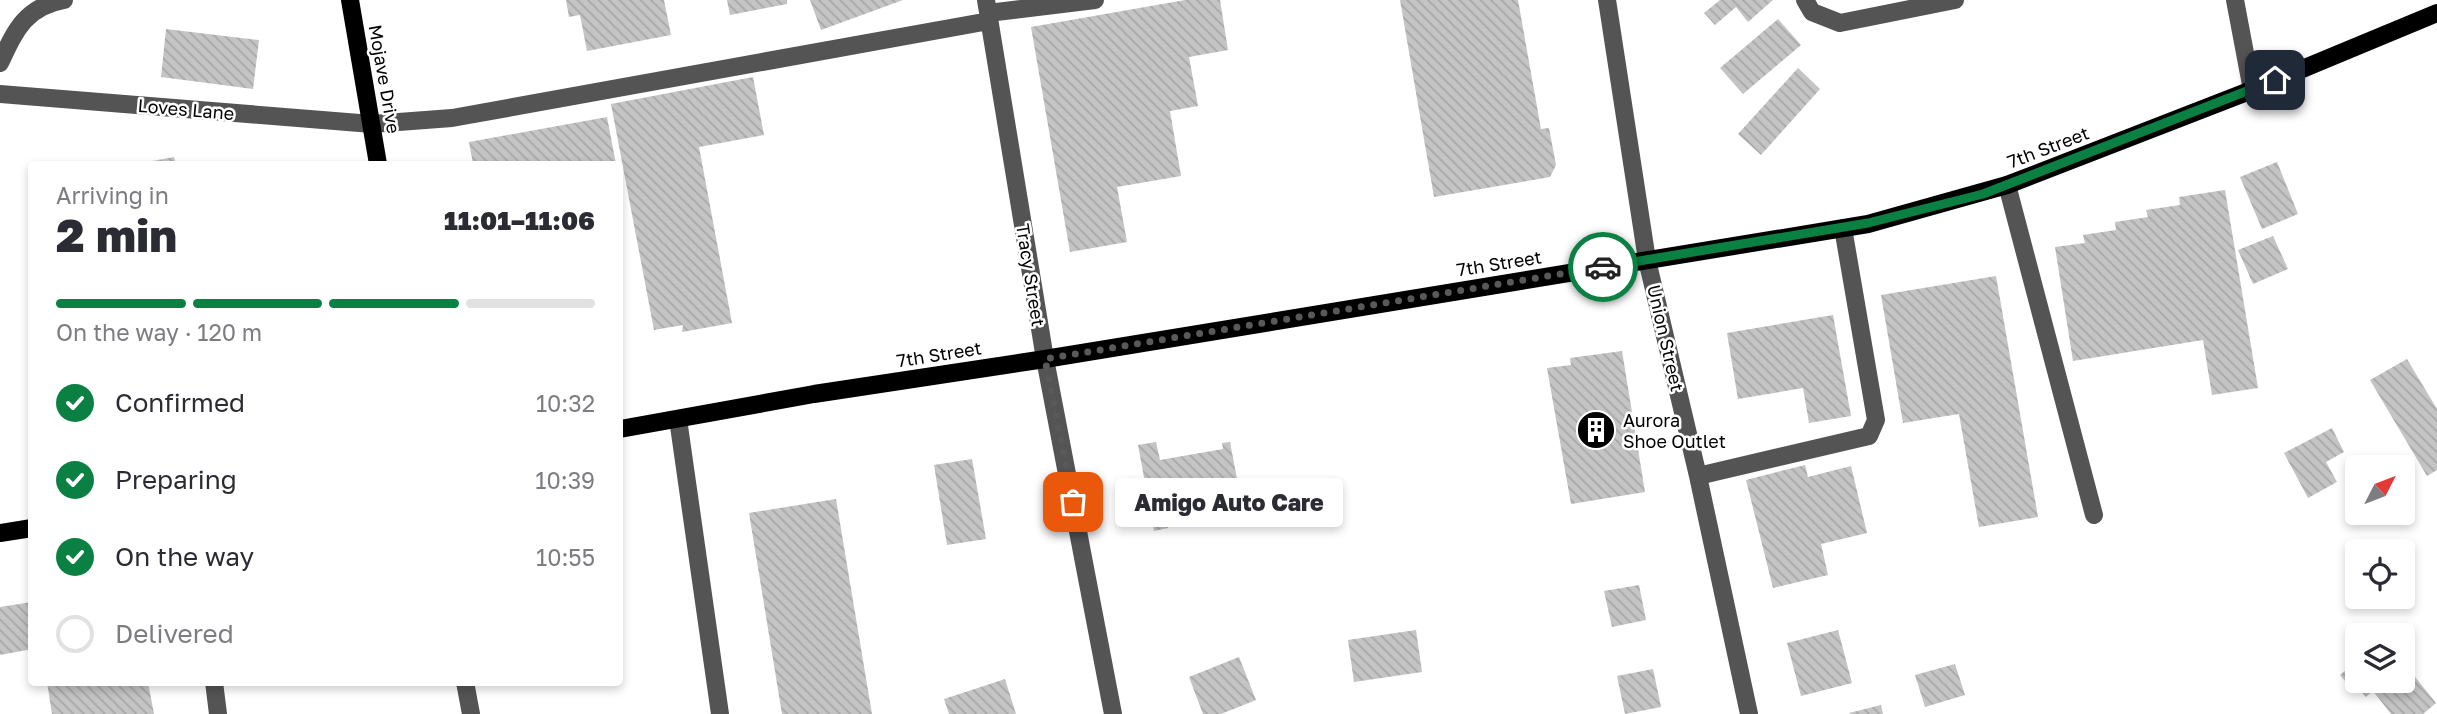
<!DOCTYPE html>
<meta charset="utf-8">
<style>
body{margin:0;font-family:"Golos Text",sans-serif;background:#f2f2f3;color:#2b2b33;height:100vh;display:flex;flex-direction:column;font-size:26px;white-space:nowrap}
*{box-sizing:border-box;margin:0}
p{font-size:23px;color:#7c7c81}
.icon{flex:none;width:38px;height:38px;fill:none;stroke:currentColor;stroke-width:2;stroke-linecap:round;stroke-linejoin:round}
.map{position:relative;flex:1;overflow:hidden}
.panel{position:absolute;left:28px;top:161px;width:595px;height:525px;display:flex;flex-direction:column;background:#fff;border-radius:7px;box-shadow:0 4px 10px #0003}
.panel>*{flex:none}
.needle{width:46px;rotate:48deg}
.tools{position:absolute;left:2345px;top:455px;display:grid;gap:14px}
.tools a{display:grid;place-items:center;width:70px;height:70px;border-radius:7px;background:#fff;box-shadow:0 4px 10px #0003;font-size:35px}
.pin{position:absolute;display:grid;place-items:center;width:60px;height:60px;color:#fff;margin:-30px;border-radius:14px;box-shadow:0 4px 10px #0006}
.courier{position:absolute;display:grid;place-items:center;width:70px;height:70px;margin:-35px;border:5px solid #0b8043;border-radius:50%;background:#fff;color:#222;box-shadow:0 2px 9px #0007}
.bubble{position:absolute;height:49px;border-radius:7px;background:#fff;box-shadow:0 4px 10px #0003;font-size:23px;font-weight:800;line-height:49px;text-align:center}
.overview em{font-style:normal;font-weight:800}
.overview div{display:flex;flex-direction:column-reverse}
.overview{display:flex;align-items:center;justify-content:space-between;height:119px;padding:0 28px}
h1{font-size:46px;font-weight:800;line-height:52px}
.bar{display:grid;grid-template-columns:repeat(4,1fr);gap:10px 7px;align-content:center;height:84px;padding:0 28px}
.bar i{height:9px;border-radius:5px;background:#e1e1e2}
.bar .on{background:#0b8043}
.bar p{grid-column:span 4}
ol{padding:0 28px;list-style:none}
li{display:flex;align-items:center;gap:21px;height:77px}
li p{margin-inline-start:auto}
li .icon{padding:7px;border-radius:50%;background:#0b8043;color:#fff;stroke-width:4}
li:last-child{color:#7c7c81}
li i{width:38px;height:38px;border:4px solid #e1e1e2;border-radius:50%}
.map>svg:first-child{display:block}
.building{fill:url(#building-back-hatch)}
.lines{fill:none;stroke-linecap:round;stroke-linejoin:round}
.minor{stroke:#545454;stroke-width:18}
.major{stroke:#000;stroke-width:18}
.done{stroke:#595959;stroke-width:7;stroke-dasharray:0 12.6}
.route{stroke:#0b8043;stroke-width:9}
.labels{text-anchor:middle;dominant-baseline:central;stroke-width:5;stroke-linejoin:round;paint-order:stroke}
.street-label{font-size:18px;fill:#000;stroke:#fff}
.poi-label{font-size:18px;fill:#000;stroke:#fff;text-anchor:start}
</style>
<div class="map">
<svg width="2437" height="714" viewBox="0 0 2437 714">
<defs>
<pattern id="building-back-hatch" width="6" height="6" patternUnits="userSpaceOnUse" patternTransform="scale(1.75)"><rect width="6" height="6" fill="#c4c4c4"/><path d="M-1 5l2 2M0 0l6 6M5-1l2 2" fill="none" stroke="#a7a7a7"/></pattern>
</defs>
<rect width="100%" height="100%" fill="#fff"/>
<path class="building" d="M566,0h98l7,35 -84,16 -7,-36 -11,2z
M727,0h60v4l-57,11z
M810,0h93l-82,30z
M1185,0h35l8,50 -39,7 9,49 -28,5 11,65 -64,11 10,55 -57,10 -39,-225z
M1400,0h118l23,129 8,-1 7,37 -6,12 -116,20z
M1720,0h53l-25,22 -12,-15 -21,18 -11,-12z
M1778,19l23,26 -58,49 -23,-26z
M166,29l93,11 -6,49 -92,-12z
M1798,68l22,21 -59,66 -23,-21z
M753,77l11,58 -65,12 33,176 -50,9 1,-7 -29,5 -43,-226z
M607,117l9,47h-143l-4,-22z
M174,157l2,7h-35v-1z
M2277,162l21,52 -36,15 -22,-52z
M2225,190l33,198 -46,7 -9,-55 -130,21 -18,-114 30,-4 -2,-8 33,-5 -1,-8 33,-5 -2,-7 34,-5 -1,-8z
M2273,236l15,33 -35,15 -15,-34z
M1996,276l42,241 -59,10 -20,-113 -56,9 -22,-128z
M1833,315l18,101 -42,7 -6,-35 -65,11 -11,-66z
M1622,351l23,141 -74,12 -24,-136 24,-3 -1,-7z
M2407,359l30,50v61l-10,6 -57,-96z
M2332,428l12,24 -18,10 11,20 -29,16 -24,-45z
M1156,442l4,18 63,-11 -1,-6 8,-1 12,63 -10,2 -1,-8 -66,12 3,17 -14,3 -16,-86z
M972,459l14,80 -39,6 -13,-80z
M1805,465l3,12 43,-11 16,67 -46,11 7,31 -55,13 -27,-108z
M836,499l36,215h-90l-33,-201z
M1639,585l7,35 -34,7 -8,-36z
M32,602v47l-32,6v-48z
M1416,630l6,42 -68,10 -6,-42z
M1838,630l14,53 -51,13 -14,-53z
M1239,657l17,43 -35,14h-18l-14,-37z
M2356,662l1,19h46v-19l33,41 -13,11h-32l-18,-23 -7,6 -7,-8 -4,4 -15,-18z
M1955,664l10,31 -40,12 -10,-32z
M1653,669l8,38 -36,7 -8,-38z
M1005,679l11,35h-67l-5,-15z
M47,682h101l6,32h-102z
M1881,705l2,9h-33l-1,-1z"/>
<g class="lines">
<path class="minor" d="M986,0l59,359 68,355
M1607,0l40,260 51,216 51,238
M1805,0l7,12 28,11 115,-23
M2235,0l17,90
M988,13l107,-13
M0,63c15,-32 25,-56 64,-63
M0,94l372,30 80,-6 537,-97
M2007,185l87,330
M678,419l42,295
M1698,476l171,-40 7,-16 -33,-192
M214,682l4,32
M465,682l6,32"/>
<path class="major" d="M350,0l28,164
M620,429l194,-35 231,-35 823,-135 139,-39 245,-95 185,-77
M0,533l32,-5"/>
</g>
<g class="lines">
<path class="done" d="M1073,502l-28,-143 558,-92"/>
<path class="route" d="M1603,267l265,-44 115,-29 292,-114"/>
</g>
<defs>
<g id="building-disc" transform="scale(2.0125)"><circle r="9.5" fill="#000" stroke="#fff"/><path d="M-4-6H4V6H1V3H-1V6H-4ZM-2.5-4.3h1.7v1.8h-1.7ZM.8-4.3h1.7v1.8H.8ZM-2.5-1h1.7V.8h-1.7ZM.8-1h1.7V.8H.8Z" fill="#fff"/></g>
</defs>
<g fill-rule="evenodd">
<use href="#building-disc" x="1596" y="430"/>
</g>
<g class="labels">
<g class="street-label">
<text transform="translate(385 79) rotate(80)">Mojave Drive</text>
<text transform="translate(186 109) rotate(5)">Loves Lane</text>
<text transform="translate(2048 147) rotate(-21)">7th Street</text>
<text transform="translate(1499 263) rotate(-9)">7th Street</text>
<text transform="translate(1031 275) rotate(81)">Tracy Street</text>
<text transform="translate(1666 338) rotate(77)">Union Street</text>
<text transform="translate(939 354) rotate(-9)">7th Street</text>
</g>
<g class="poi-label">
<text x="1623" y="420">Aurora<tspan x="1623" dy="21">Shoe Outlet</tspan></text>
</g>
</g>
</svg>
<div class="tools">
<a><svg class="needle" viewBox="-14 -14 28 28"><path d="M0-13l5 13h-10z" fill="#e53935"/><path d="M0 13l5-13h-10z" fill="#7c7c81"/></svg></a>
<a><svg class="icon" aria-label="locate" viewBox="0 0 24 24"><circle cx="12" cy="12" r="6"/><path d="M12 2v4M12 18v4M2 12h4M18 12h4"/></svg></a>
<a><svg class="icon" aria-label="layers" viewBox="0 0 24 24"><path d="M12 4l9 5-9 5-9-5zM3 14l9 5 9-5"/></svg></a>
</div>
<div class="pin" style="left:1073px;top:502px;background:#ea580c"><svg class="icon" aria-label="bag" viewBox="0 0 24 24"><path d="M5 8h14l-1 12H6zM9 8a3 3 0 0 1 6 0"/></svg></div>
<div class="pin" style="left:2275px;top:80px;background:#1f2937"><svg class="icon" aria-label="home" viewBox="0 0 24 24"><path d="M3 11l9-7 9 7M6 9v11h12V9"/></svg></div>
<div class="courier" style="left:1603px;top:267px"><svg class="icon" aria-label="car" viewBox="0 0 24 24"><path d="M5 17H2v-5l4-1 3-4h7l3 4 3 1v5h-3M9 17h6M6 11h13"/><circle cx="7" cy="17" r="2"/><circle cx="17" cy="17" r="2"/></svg></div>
<div class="bubble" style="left:1115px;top:478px;width:228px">Amigo Auto Care</div>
<section class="panel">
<div class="overview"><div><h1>2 min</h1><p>Arriving in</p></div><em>11:01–11:06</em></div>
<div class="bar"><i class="on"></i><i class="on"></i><i class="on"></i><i></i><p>On the way · 120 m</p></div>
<ol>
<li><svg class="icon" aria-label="check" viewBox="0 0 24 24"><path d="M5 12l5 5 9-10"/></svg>Confirmed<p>10:32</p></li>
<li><svg class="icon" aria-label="check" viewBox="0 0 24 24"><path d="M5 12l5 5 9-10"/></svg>Preparing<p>10:39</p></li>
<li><svg class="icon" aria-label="check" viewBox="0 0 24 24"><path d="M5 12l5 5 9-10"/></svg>On the way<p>10:55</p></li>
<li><i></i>Delivered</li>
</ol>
</section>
</div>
